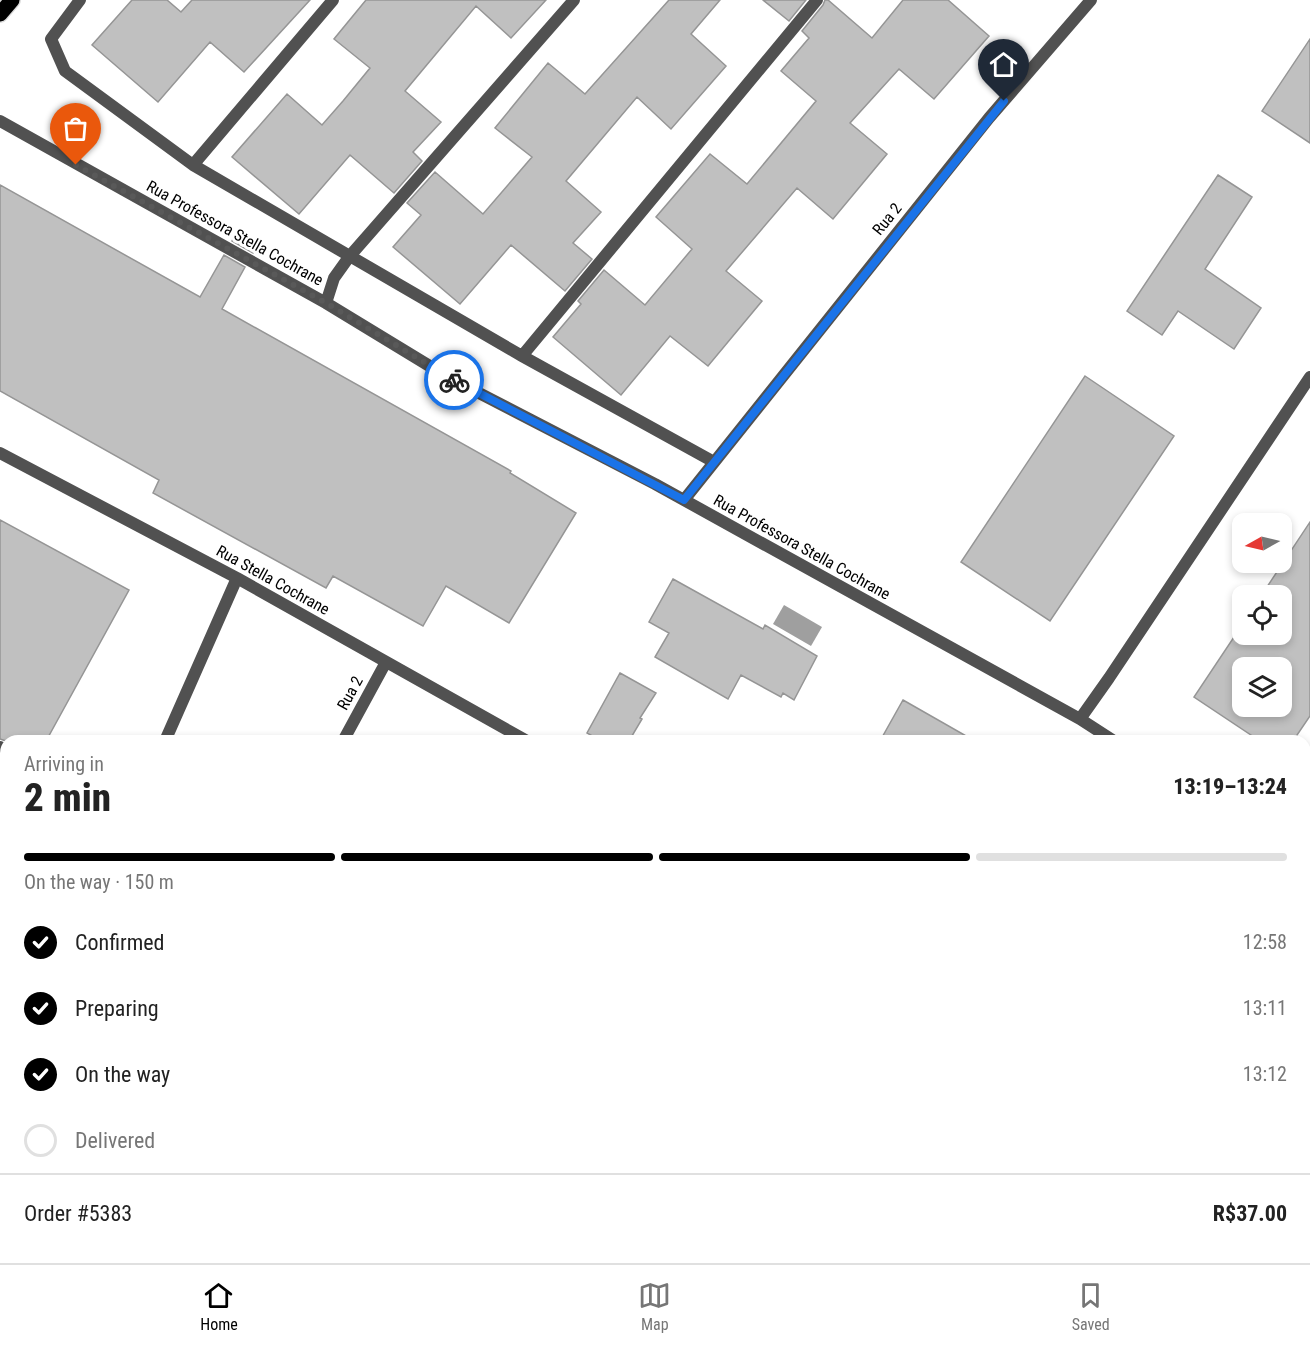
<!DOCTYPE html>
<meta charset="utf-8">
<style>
body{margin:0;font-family:"Roboto Condensed",sans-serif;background:#f2f2f2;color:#222;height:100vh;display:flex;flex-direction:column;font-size:22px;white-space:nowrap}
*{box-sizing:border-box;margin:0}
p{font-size:20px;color:#767676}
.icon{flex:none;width:33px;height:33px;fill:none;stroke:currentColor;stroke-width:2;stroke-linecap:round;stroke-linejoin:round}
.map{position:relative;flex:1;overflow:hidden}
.panel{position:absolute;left:0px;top:735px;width:1311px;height:528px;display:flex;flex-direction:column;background:#fff;border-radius:18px 18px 0 0;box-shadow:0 3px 9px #0003}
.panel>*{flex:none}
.needle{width:39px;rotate:262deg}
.buttons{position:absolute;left:1232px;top:513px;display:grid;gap:12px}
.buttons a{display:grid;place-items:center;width:60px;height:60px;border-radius:12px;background:#fff;box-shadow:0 3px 9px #0003;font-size:30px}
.pin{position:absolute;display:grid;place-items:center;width:51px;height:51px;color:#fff;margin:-62px -26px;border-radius:50% 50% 50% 0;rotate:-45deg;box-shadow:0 0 6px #0007}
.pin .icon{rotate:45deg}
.courier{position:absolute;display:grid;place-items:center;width:60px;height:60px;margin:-30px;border:4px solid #1a73e8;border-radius:50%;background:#fff;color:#222;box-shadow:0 2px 8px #0007}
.headline em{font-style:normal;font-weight:800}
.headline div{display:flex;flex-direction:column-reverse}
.headline{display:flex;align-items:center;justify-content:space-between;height:102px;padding:0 24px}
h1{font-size:39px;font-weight:800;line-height:45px}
.bar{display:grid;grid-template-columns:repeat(4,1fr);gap:9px 6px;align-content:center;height:72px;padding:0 24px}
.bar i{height:8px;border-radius:4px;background:#e0e0e0}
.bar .selected{background:#000}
.bar p{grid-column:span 4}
.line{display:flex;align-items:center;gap:15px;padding:0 24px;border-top:2px solid #e0e0e0}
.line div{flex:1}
ol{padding:0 24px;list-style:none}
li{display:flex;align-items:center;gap:18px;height:66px}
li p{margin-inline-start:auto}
li .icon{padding:6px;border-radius:50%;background:#000;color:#fff;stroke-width:4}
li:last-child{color:#767676}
li i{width:33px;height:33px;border:3px solid #e0e0e0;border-radius:50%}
.tab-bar{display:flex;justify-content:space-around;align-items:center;height:84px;border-top:2px solid #e0e0e0;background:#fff;font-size:16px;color:#767676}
.tab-bar a{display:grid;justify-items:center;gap:3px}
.tab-bar .selected{color:#000}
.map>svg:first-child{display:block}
.water{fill:#9f9f9f}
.building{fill:#c0c0c0;stroke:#959595;stroke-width:1.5;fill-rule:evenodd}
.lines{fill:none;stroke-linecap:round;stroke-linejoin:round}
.primary-casing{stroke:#dbdbdb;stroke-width:18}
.minor{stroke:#515151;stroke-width:12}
.primary{stroke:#000;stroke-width:15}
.done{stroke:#595959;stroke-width:6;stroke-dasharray:0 10.8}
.route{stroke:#1a73e8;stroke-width:8}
.labels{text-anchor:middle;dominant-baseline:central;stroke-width:6;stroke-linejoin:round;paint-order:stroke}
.street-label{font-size:16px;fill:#000;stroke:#fff}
</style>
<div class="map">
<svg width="1310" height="1263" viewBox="0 0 1310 1263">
<rect width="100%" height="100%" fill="#fff"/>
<path class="water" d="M784,605l38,22 -11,19 -38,-22z"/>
<path class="building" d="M132,0h35l14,12 11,-12h118l-66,72 -34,-30 -52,60 -66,-57z
M366,0h180l-35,38 -35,-32 -71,85 36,31 -28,30 9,9 -28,32 -44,-38 -51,59 -67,-57 55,-63 35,31 21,-24 27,-33 -36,-29z
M669,0h51l-29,34 35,32 -55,63 -34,-32 -71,84 35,31 -28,31 19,16 -27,32 -54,-46 -51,59 -67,-57 28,-32 -14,-12 28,-31 48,42 49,-57 -37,-29 53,-65 37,31z
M763,0h43l-17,21z
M825,0h3l44,38 31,-38h45l41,36 -55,63 -35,-30 -49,54 37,31 -54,65 -36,-31 -71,83 36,30 -54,65 -38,-30 -49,59 -68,-58 28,-33 -3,-3 26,-31 41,35 47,-56 -36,-32 54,-63 37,30 69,-83 -35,-30 28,-33 -7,-7 21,-26z
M1310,39v104l-48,-32z
M1218,175l34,22 -47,72 56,39 -27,41 -56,-38 -16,24 -35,-24z
M0,185l200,112 24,-42 21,12 -23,42 289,162 -1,2 66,40 -67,110 -63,-37 -23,40 -90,-50 -7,12 -173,-95 6,-13 -159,-89z
M237,232l21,12 -5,9 -21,-12z
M1085,376l89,60 -124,185 -89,-59z
M0,520l129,70 -83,151h-40l-6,-2z
M1310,522v194l-17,25h-33l-66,-44 48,-72v9h39v-38h-20zM1242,668h39v38h-39z
M673,579l90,50 2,-4 52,31 -23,44 -11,-7 -2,4 -40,-22 -13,24 -73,-42 14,-24 -20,-11z
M620,673l36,20 -16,25 2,1 -13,22h-28l-14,-8z
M903,700l72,41h-95z"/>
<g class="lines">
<g class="primary-casing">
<path id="primary" d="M0,14l12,-14"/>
</g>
<path class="minor" d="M80,0l-29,39 14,32 128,94 329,191 192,106
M0,121l326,182 120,73 209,108 425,235 34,22
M193,165l140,-165
M326,303l8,-25 15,-21 225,-257
M522,356l295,-356
M0,453l237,125 290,163
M684,500l305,-382 102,-118
M1080,719l29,-41 201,-301
M165,741l72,-163
M343,741l43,-79
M0,747l6,4
M1305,861l5,3
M0,889l6,3
M0,1174l6,3
M143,1257l11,6"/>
<use href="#primary" class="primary"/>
</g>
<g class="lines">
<path class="done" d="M76,165l250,138 128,77"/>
<path class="route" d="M454,380l230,120 320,-399"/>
</g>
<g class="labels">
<g class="street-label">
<text transform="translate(887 219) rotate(-51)">Rua 2</text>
<text transform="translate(235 233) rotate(29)">Rua Professora Stella Cochrane</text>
<text transform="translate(802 547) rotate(29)">Rua Professora Stella Cochrane</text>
<text transform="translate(273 580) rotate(29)">Rua Stella Cochrane</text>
<text transform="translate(350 693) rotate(-61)">Rua 2</text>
</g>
</g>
</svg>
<div class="buttons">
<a><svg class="needle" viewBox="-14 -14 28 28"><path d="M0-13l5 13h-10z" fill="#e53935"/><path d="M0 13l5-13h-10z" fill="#767676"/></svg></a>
<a><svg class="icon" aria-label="locate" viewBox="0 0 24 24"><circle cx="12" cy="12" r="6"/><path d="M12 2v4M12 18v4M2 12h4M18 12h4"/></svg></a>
<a><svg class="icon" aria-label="layers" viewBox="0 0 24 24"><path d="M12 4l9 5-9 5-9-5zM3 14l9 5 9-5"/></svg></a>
</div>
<div class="pin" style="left:76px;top:165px;background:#ea580c"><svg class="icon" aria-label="bag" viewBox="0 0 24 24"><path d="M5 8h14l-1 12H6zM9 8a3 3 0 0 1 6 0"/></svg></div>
<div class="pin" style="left:1004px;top:101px;background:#1f2937"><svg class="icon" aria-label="home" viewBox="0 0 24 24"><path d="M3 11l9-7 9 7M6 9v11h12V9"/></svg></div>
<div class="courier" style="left:454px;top:380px"><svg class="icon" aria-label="bike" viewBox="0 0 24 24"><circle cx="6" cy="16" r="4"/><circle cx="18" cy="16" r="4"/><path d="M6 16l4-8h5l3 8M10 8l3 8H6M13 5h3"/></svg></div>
<section class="panel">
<div class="headline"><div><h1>2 min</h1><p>Arriving in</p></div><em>13:19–13:24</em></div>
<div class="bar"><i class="selected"></i><i class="selected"></i><i class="selected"></i><i></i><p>On the way · 150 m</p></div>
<ol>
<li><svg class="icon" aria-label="check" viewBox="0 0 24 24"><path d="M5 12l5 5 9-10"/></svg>Confirmed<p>12:58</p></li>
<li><svg class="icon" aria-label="check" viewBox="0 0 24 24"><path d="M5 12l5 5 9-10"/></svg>Preparing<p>13:11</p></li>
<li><svg class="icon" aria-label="check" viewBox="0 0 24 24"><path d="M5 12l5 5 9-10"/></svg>On the way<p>13:12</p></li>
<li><i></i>Delivered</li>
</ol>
<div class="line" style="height:78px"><div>Order #5383</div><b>R$37.00</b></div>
</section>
</div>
<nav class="tab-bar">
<a class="selected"><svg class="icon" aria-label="home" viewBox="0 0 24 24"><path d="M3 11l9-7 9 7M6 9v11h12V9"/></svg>Home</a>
<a><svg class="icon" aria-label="map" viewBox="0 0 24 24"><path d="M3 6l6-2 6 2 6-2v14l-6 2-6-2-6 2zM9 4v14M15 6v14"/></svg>Map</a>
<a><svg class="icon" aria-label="saved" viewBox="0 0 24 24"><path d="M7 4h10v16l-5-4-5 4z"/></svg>Saved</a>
</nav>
